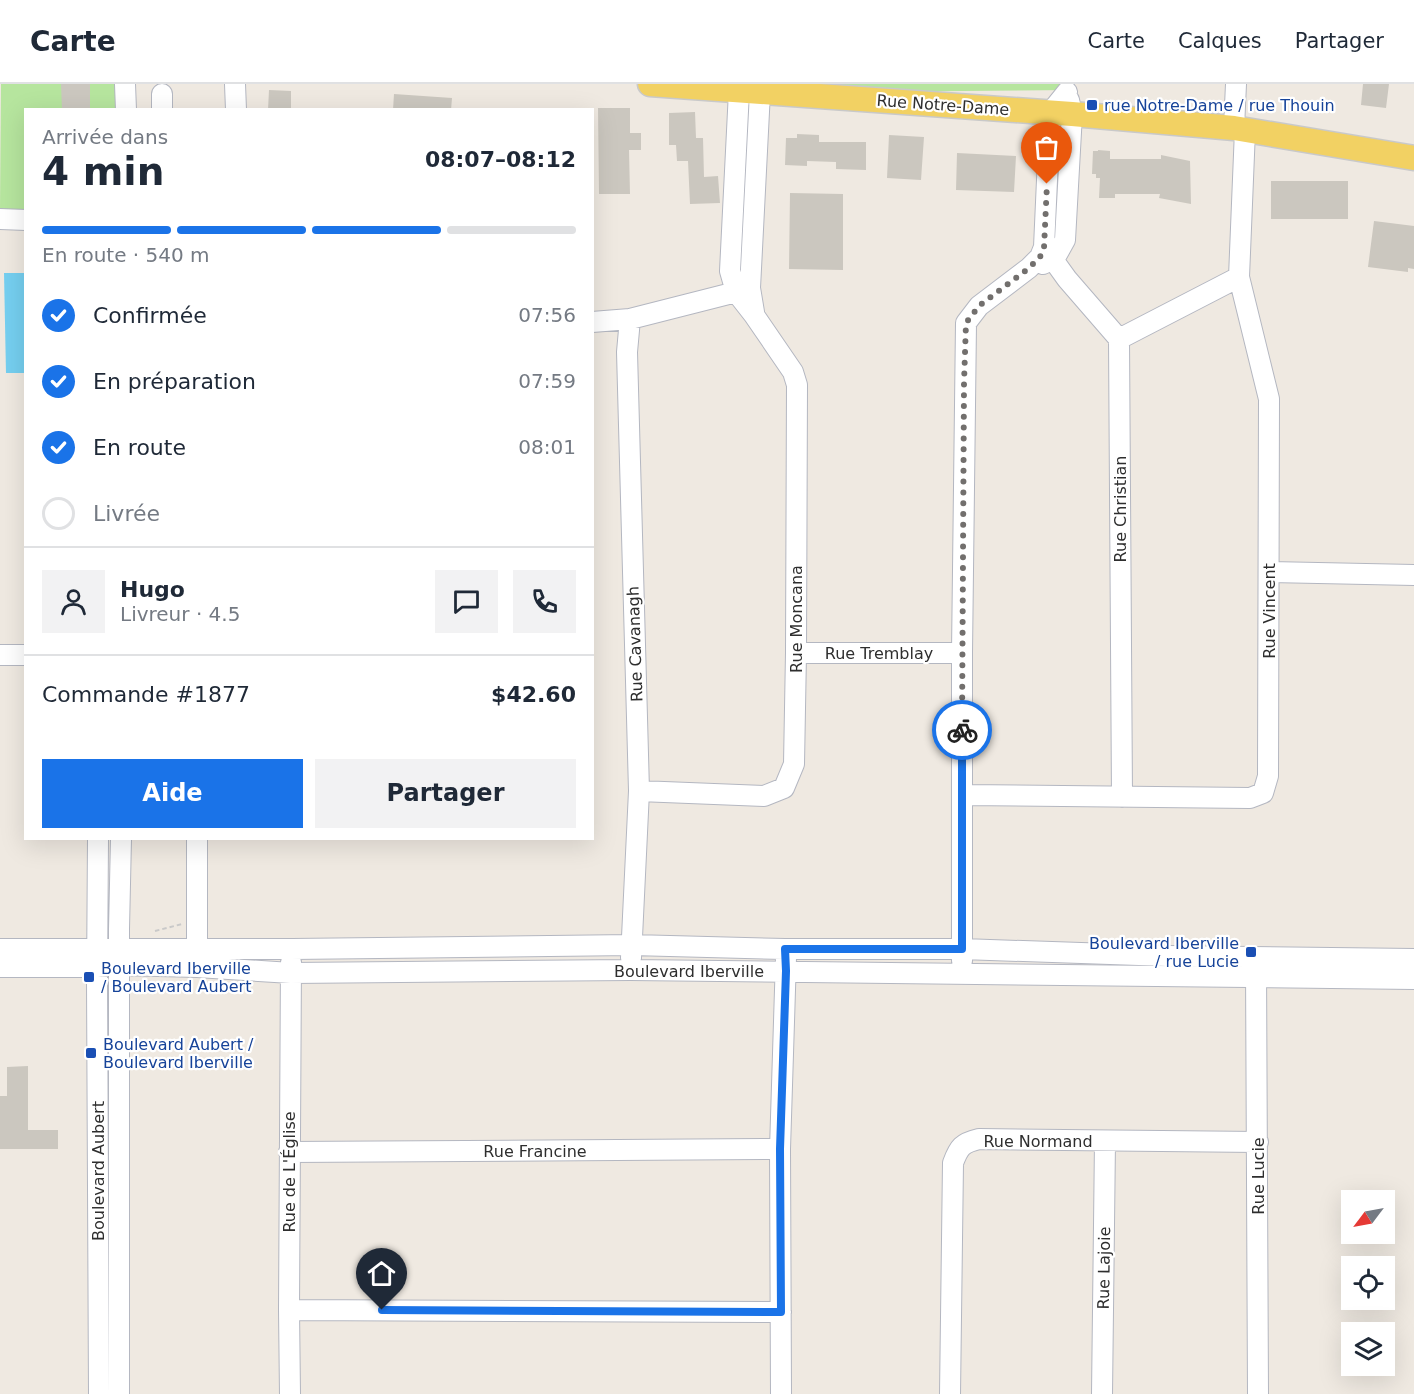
<!DOCTYPE html>
<html lang="fr">
<meta charset="utf-8">
<style>
body{margin:0;font-family:"DejaVu Sans",sans-serif;background:#f2f2f3;color:#1f2937;height:100vh;display:flex;flex-direction:column;font-size:22px;white-space:nowrap}
*{box-sizing:border-box;margin:0}
p{font-size:20px;color:#747a83}
.icon{flex:none;width:33px;height:33px;fill:none;stroke:currentColor;stroke-width:2;stroke-linecap:round;stroke-linejoin:round}
.map{position:relative;flex:1;overflow:hidden}
.side{position:absolute;left:24px;top:24px;width:570px;height:732px;display:flex;flex-direction:column;background:#fff;border-radius:0px;box-shadow:0 6px 24px #0002}
.side>*{flex:none}
.needle{width:39px;rotate:238deg}
.fabs{position:absolute;left:1341px;top:1106px;display:grid;gap:12px}
.fabs a{display:grid;place-items:center;width:54px;height:54px;border-radius:0px;background:#fff;box-shadow:0 6px 24px #0002;font-size:30px}
.pin{position:absolute;display:grid;place-items:center;width:51px;height:51px;color:#fff;margin:-62px -26px;border-radius:50% 50% 50% 0;rotate:-45deg;box-shadow:0 0 6px #0007}
.pin .icon{rotate:45deg}
.courier{position:absolute;display:grid;place-items:center;width:60px;height:60px;margin:-30px;border:4px solid #1a73e8;border-radius:50%;background:#fff;color:#222;box-shadow:0 2px 8px #0007}
.head em{font-style:normal;font-weight:700}
.head div{display:flex;flex-direction:column-reverse}
.head{display:flex;align-items:center;justify-content:space-between;height:102px;padding:0 18px}
h1{font-size:39px;font-weight:700;line-height:45px}
.bar{display:grid;grid-template-columns:repeat(4,1fr);gap:9px 6px;align-content:center;height:72px;padding:0 18px}
.bar i{height:8px;border-radius:4px;background:#e0e1e3}
.bar .on{background:#1a73e8}
.bar p{grid-column:span 4}
.line{display:flex;align-items:center;gap:15px;padding:0 18px;border-top:2px solid #e0e1e3}
.line div{flex:1}
.round{display:grid;place-items:center;flex:none;width:63px;height:63px;border-radius:0px;background:#f2f2f3}
ol{padding:0 18px;list-style:none}
li{display:flex;align-items:center;gap:18px;height:66px}
li p{margin-inline-start:auto}
li .icon{padding:6px;border-radius:50%;background:#1a73e8;color:#fff;stroke-width:4}
li:last-child{color:#747a83}
li i{width:33px;height:33px;border:3px solid #e0e1e3;border-radius:50%}
.button{display:flex;gap:12px;margin-top:auto;padding:12px 18px}
.button a{flex:1;height:69px;border-radius:0px;background:#1a73e8;color:#fff;font-size:24px;font-weight:700;line-height:69px;text-align:center}
.button a+a{background:#f2f2f3;color:#1f2937}
header{display:flex;align-items:center;gap:36px;box-sizing:border-box;height:84px;padding:0 30px;background:#fff;border-bottom:2px solid #e0e1e3}
header strong{font-size:28px}
nav{display:flex;gap:33px;margin-inline-start:auto;font-size:21px}
.map>svg:first-child{display:block}
.green{fill:#b6e59e}
.water{fill:#75cff0}
.building{fill:#cbc7bf}
.lines{fill:none;stroke-linecap:round;stroke-linejoin:round}
.minor-casing{stroke:#b4b7c1;stroke-width:22}
.major-casing{stroke:#c9c9c9;stroke-width:27}
.path{stroke:#c9c9c9;stroke-width:2;stroke-dasharray:4.5 3;stroke-linecap:butt}
.minor{stroke:#fff;stroke-width:20}
.major{stroke:#f2d163;stroke-width:24}
.done{stroke:#726f6d;stroke-width:6;stroke-dasharray:0 10.8}
.route{stroke:#1a73e8;stroke-width:8}
.transit-dot{fill:#1a4fb4;stroke:#fff;stroke-width:2}
.labels{text-anchor:middle;dominant-baseline:central;stroke-width:4.5;stroke-linejoin:round;paint-order:stroke}
.street-label{font-size:16px;fill:#2e2e2e;stroke:#fff}
.transit-label{font-size:16px;fill:#164399;stroke:#fff;text-anchor:start}
</style>
<header>
<strong>Carte</strong>
<nav><a>Carte</a><a>Calques</a><a>Partager</a></nav>
</header>
<div class="map">
<svg width="1414" height="1310" viewBox="0 0 1414 1310">
<rect width="100%" height="100%" fill="#efe9e1"/>
<path class="green" d="M1,0h116v25l-91,1 -1,100 -25,-1z
M679,0h393v6l-223,2z"/>
<path class="water" d="M4,189h21v100h-19z"/>
<path class="building" d="M61,0h29v26h-28z
M1363,0h26l-3,24 -25,-3z
M269,6l22,1v19h-23z
M394,10l58,4 -1,12h-58z
M598,24h32v25h11v17h-12l1,44h-31z
M695,28l1,26h7l1,39 14,-1 2,27 -30,1 -2,-43h-11l-1,-16h-7v-32z
M797,50l22,1v7h47v28l-30,-1v-7l-29,-1v5l-22,-1 1,-27h11z
M889,51l35,2 -3,43 -34,-2z
M1098,66l12,1v8h51v-4l29,6 1,43 -32,-6 1,-4h-45v4h-16l1,-20h-4v-4h-4l1,-23h5z
M957,69l59,3 -2,36 -58,-2z
M1271,97h77v38h-77z
M790,109l53,1v76l-54,-1z
M1374,137l40,5v43l-6,-1v4l-40,-5z
M28,982v64h30v19h-58v-53h7v-29z"/>
<g class="lines">
<g class="minor-casing">
<path id="minor" d="M125,0l1,26
M235,0l1,26
M162,26v-16
M1234,44l2,-44
M0,135l26,1
M1044,163l23,32 52,60 3,458
M1043,180l12,-6 10,-18 7,-126 -3,-14
M754,228l-4,-24 10,-196
M630,235l-3,33 12,439 -8,167
M592,238l38,-3 118,-30
M1119,255l120,-62
M1270,488l144,3
M796,569h166
M0,571h26
M639,707l125,5 20,-8 10,-24 2,-111 1,-268 -4,-13 -39,-57 -18,-23 -6,-21 9,-180
M962,711l288,3 13,-5 5,-17 1,-377 -30,-122 6,-147
M98,754l-1,143 2,413
M0,865h292l340,-4 153,4h177l206,7 246,3
M962,877v-308l4,-330 13,-17 50,-38 11,-11 4,-10 6,-134 17,-21
M197,878v-124
M1256,881l2,429
M0,883h97l22,-2 78,2 94,6 339,-3 784,9
M289,1068l491,-3
M289,1226l492,2
M119,1310v-465l2,-91
M290,1310l-1,-84 2,-348
M781,1310l-1,-245 6,-191
M950,1310l3,-231c6,-16 9,-20 26,-24l279,3
M1102,1310l3,-253"/>
</g>
<g class="major-casing">
<path id="major" d="M650,0l422,30 162,14 180,30"/>
</g>
<path class="path" d="M155,847l27,-7"/>
<use href="#minor" class="minor"/>
<use href="#major" class="major"/>
</g>
<g class="lines">
<path class="done" d="M962,646l2,-347 2,-60 13,-17 50,-38 11,-11 4,-9 3,-64"/>
<path class="route" d="M382,1226l399,2 -1,-163 6,-178 -1,-22h177v-219"/>
</g>
<g class="transit-dot">
<rect x="1086" y="15" width="12" height="12" rx="3"/>
<rect x="1245" y="862" width="12" height="12" rx="3"/>
<rect x="83" y="887" width="12" height="12" rx="3"/>
<rect x="85" y="963" width="12" height="12" rx="3"/>
</g>
<g class="labels">
<g class="street-label">
<text transform="translate(943 21) rotate(4)">Rue Notre-Dame</text>
<text transform="translate(1120 425) rotate(-90)">Rue Christian</text>
<text transform="translate(1269 527) rotate(-90)">Rue Vincent</text>
<text transform="translate(796 535) rotate(-90)">Rue Moncana</text>
<text transform="translate(635 560) rotate(-92)">Rue Cavanagh</text>
<text x="879" y="569">Rue Tremblay</text>
<text x="689" y="887">Boulevard Iberville</text>
<text x="1038" y="1057">Rue Normand</text>
<text x="535" y="1067">Rue Francine</text>
<text transform="translate(98 1087) rotate(-90)">Boulevard Aubert</text>
<text transform="translate(289 1088) rotate(-90)">Rue de L'Église</text>
<text transform="translate(1258 1092) rotate(-90)">Rue Lucie</text>
<text transform="translate(1104 1184) rotate(-89)">Rue Lajoie</text>
</g>
<g class="transit-label">
<text x="1104" y="21">rue Notre-Dame / rue Thouin</text>
<text x="1239" y="859" text-anchor="end">Boulevard Iberville<tspan x="1239" dy="18">/ rue Lucie</tspan></text>
<text x="101" y="884">Boulevard Iberville<tspan x="101" dy="18">/ Boulevard Aubert</tspan></text>
<text x="103" y="960">Boulevard Aubert /<tspan x="103" dy="18">Boulevard Iberville</tspan></text>
</g>
</g>
</svg>
<div class="fabs">
<a><svg class="needle" viewBox="-14 -14 28 28"><path d="M0-13l5 13h-10z" fill="#e53935"/><path d="M0 13l5-13h-10z" fill="#747a83"/></svg></a>
<a><svg class="icon" aria-label="locate" viewBox="0 0 24 24"><circle cx="12" cy="12" r="6"/><path d="M12 2v4M12 18v4M2 12h4M18 12h4"/></svg></a>
<a><svg class="icon" aria-label="layers" viewBox="0 0 24 24"><path d="M12 4l9 5-9 5-9-5zM3 14l9 5 9-5"/></svg></a>
</div>
<div class="pin" style="left:1047px;top:100px;background:#ea580c"><svg class="icon" aria-label="bag" viewBox="0 0 24 24"><path d="M5 8h14l-1 12H6zM9 8a3 3 0 0 1 6 0"/></svg></div>
<div class="pin" style="left:382px;top:1226px;background:#1f2937"><svg class="icon" aria-label="home" viewBox="0 0 24 24"><path d="M3 11l9-7 9 7M6 9v11h12V9"/></svg></div>
<div class="courier" style="left:962px;top:646px"><svg class="icon" aria-label="bike" viewBox="0 0 24 24"><circle cx="6" cy="16" r="4"/><circle cx="18" cy="16" r="4"/><path d="M6 16l4-8h5l3 8M10 8l3 8H6M13 5h3"/></svg></div>
<section class="side">
<div class="head"><div><h1>4 min</h1><p>Arrivée dans</p></div><em>08:07–08:12</em></div>
<div class="bar"><i class="on"></i><i class="on"></i><i class="on"></i><i></i><p>En route · 540 m</p></div>
<ol>
<li><svg class="icon" aria-label="check" viewBox="0 0 24 24"><path d="M5 12l5 5 9-10"/></svg>Confirmée<p>07:56</p></li>
<li><svg class="icon" aria-label="check" viewBox="0 0 24 24"><path d="M5 12l5 5 9-10"/></svg>En préparation<p>07:59</p></li>
<li><svg class="icon" aria-label="check" viewBox="0 0 24 24"><path d="M5 12l5 5 9-10"/></svg>En route<p>08:01</p></li>
<li><i></i>Livrée</li>
</ol>
<div class="line" style="height:108px"><a class="round"><svg class="icon" aria-label="person" viewBox="0 0 24 24"><circle cx="12" cy="8" r="4"/><path d="M4 21q1-7 8-7t8 7"/></svg></a><div><b>Hugo</b><p>Livreur · 4.5</p></div><a class="round"><svg class="icon" aria-label="chat" viewBox="0 0 24 24"><path d="M4 5h16v11H9l-5 4z"/></svg></a><a class="round"><svg class="icon" aria-label="phone" viewBox="0 0 24 24"><path d="M5 4h4l2 5-3 2q2 4 5 5l2-3 5 2v4C11 20 4 13 5 4z"/></svg></a></div>
<div class="line" style="height:78px"><div>Commande #1877</div><b>$42.60</b></div>
<div class="button"><a>Aide</a><a>Partager</a></div>
</section>
</div>
